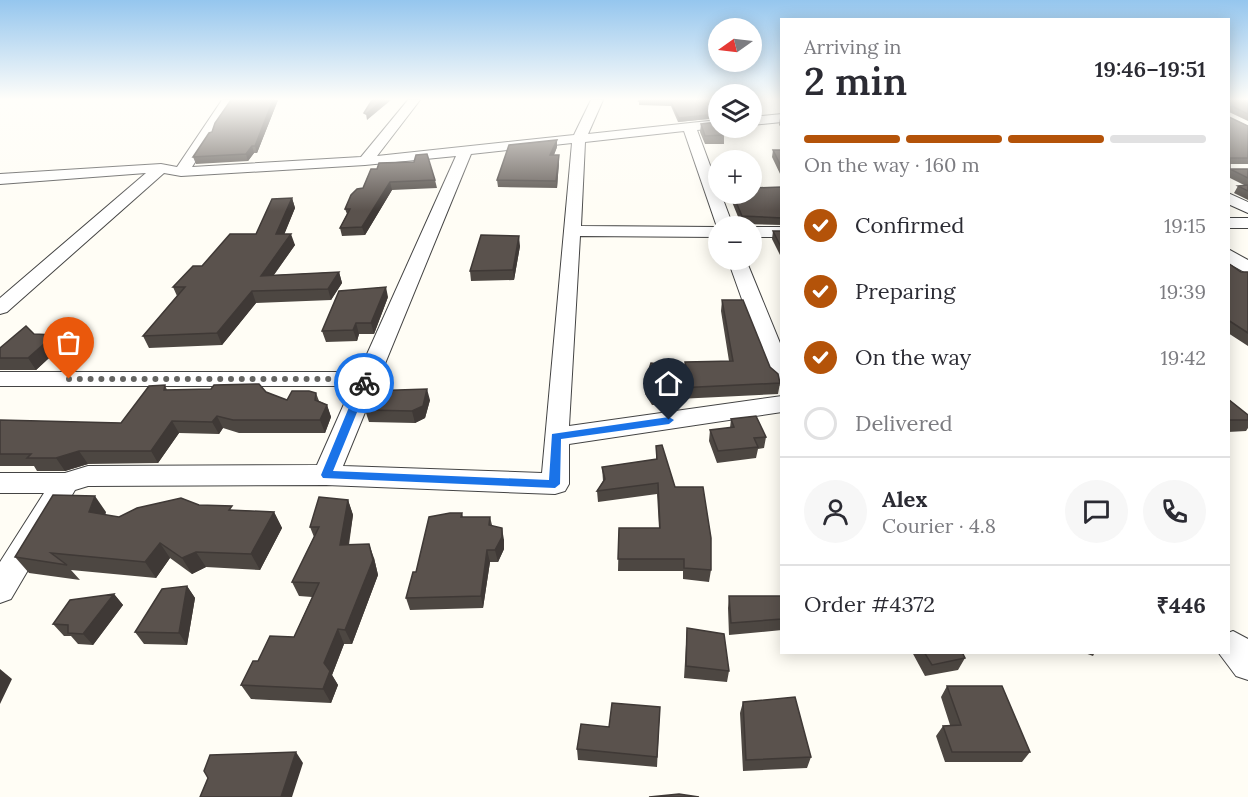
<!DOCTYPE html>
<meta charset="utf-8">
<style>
body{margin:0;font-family:Lora,serif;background:#f7f7f7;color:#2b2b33;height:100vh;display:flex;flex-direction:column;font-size:22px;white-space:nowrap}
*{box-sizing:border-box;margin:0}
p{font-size:20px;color:#7c7c81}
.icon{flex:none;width:33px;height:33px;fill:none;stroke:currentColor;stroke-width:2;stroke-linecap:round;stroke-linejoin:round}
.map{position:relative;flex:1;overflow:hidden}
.details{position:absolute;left:780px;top:18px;width:450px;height:636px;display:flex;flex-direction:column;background:#fff;border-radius:0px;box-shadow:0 3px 15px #0003}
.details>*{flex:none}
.needle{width:39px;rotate:256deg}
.controls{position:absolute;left:708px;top:18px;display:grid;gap:12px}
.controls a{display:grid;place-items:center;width:54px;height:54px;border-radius:50%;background:#fff;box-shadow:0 3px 15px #0003;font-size:30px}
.pin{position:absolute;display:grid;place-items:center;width:51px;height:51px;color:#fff;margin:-62px -26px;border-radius:50% 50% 50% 0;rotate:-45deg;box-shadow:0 0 6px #0007}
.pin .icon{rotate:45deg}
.courier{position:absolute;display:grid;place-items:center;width:60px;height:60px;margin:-30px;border:4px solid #1a73e8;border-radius:50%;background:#fff;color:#222;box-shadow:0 2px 8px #0007}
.headline em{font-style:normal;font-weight:600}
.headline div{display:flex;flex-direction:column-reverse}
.headline{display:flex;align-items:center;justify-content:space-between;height:102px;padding:0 24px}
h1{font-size:39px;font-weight:600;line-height:45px}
.bar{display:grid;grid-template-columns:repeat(4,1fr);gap:9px 6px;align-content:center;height:72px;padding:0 24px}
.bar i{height:8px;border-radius:4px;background:#e1e1e2}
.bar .selected{background:#b45309}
.bar p{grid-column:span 4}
.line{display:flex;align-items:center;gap:15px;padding:0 24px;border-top:2px solid #e1e1e2}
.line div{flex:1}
.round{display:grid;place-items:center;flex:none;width:63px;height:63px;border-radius:32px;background:#f7f7f7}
ol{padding:0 24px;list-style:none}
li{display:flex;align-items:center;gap:18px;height:66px}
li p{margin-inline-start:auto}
li .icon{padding:6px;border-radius:50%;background:#b45309;color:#fff;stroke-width:4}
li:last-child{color:#7c7c81}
li i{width:33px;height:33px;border:3px solid #e1e1e2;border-radius:50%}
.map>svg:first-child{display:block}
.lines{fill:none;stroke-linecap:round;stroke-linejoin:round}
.minor-casing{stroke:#444;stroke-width:2}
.minor{fill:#fff;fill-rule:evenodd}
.wall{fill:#4d4742}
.shaded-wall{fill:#3f3936}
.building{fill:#5a524d;stroke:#3f3936;stroke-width:1.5}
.route{fill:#1a73e8}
.done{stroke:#646461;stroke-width:6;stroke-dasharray:0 10.8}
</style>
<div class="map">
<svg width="1248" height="797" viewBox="0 0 1248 797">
<rect width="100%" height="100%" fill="#fffdf5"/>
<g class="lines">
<g class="minor-casing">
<path id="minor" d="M222,100h12l-42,67 169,-10 47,-57h12l-43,56 197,-21 17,-35h12l-15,34 130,-14 1,8 -22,2 21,57v7h3l12,32h-15v11l-138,-1 -11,190 213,-30v16l-213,32v40l-4,7 -10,3 -229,-9 -238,1 -13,4 -64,109 -11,4v-41l44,-69h-44v-20h65l23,-7 229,-1 35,-79h-352v-14h359l97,-216 -91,9 -184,11 -17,-3 -157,139 -7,2v-16l146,-125 -146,11v-10l161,-10 16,3zM684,131l33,96 -136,-1 4,-84zM572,143l-30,330 -199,-7 128,-312z
M782,114v8l-30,3v-8z
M1228,193l20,9v11l-20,-9z
M1228,218h20v10h-20z
M752,227h30v10h-30z
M1228,249l20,11v14l-20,-11z
M728,260h18l36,88v37l-8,-2 -4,-5z
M1233,631l15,8v41l-12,-4 -18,-24h10v-19z"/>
</g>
<use href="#minor" class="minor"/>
</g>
<path class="wall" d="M278,100l-21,53h-3l-6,8 -52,3 -3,-7 19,-25z
M718,100v18l-40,4 -7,-16 -32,-1v-4z
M1228,100h20v21l-19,-9v5l19,9v38h-18v5h18v31l-14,-7 4,-7h8l-18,-9z
M780,118h2v10l-3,-3z
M701,124l23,11v9h-19l-5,-12z
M557,147l-3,8 5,7 -2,26 -59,-1 -1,-7z
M773,150h9v28l-10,-21z
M371,169l64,11 2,8 -45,2 -27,45 -23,1 -2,-8 7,-14 -2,-5 18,-21z
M753,188h29v37l-41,-1 -9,-22v-5l-4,-3h24z
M292,198l3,10 -11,26 11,11 -21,30 65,-3 3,11 -11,17 -75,3 -34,42 -73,3 -6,-12 34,-40 -4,-9 29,-21 54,-32z
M773,231h9v24h-2l-8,-16z
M520,246l-6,34 -43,1 -1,-10z
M1228,263l13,9h7v74l-20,-13z
M388,297l-14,37h-15l-2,7 -31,1 -4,-11z
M722,300l58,83 -2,11 -100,5v6h-26l-7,-11v-12l39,-15 1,-5 44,-1 -8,-50z
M62,346l-26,24h-36v-22z
M165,385l2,5 99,2 21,8 29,-7 3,8 8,4 4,12 -6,16h-86l-16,-5 -4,6 -40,-1 -21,30 -70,1 -23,7h-28l-3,-5h-34v-46l121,3z
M365,399l65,1 -5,18 -10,5 -46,-1 -4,-12 2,-3z
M1228,399l20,16v13l-2,3 -18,1z
M731,419l35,18 -2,11 -6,1 -2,9 -39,5 -8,-22 1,-11 20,-2z
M656,446l19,41 36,83 -2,12 -26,-3v-8h-65l1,-43h40l-2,-34 -59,8 -1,-11 6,-10 -1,-14 54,-7z
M348,500l5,15 -4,30 25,13 4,17 -26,69h-8l-12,31 6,10 -7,18 -80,-4 -10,-14 17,-24 36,-24 18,-40 -13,-1 -7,-14 22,-45 -4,-10z
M199,505l35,5 40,2 8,16 -22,42 -54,-3 -14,7 -22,-16 -14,20 -85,-8 9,10 -51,-7 -14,-16 91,-45 -1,3 14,2z
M462,513l1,4h27l2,8 12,15v9l-6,13h-8l-7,46 -73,2 -4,-12 10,-26z
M187,586l8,12 -8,47 -43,-1 -9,-12z
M114,594l9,11 -30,40 -15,-1 -7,-8h-7l-11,-12z
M729,596h53v34l-53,5 -1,-27z
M687,628l42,43 -2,11 -43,-4z
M912,652h50l3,6 -7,12 -33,6z
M1082,652h13l-2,4z
M947,686l83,66 -8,10h-77l-9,-26 7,-10 7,-1 -9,-28z
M743,702l68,55 -4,11 -64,3 -3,-58z
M660,707l-3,60 -79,-7 -1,-11 32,-22z"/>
<path class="shaded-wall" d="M273,100h5l-21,53 -2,-7z
M383,100h8l-24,20 -1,-6z
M718,114v4l-40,4 1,-4z
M557,140v7l-6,15 -1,-7z
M252,146l2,7 -6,8 -2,-7z
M559,155v7l-2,26 -1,-7z
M390,182l2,8 -27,45 -3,-8z
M292,198l3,10 -15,37 -4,-11z
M291,234l4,11 -30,42 -4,-11z
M519,236l1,10 -6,34 -1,-10z
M339,272l3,11 -11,17 -3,-11z
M386,287l2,10 -14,37 -3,-11z
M252,291l4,12 -34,42 -5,-12z
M356,323l3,11 -2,7 -4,-11z
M54,335l8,11 -26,24 -8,-12z
M427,389l3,11 -5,18 -10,5 -3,-12z
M327,405l4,12 -6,16 -5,-13z
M217,416l6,12 -4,6 -7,-12z
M172,421l7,12 -21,30 -7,-12z
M79,451l9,13 -23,7 -9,-13z
M95,496l11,16 -6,16 -11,-16z
M348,500l5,15 -7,44 -6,-14z
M274,512l8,16 -22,42 -9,-16z
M502,528l2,12v9l-6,13 -3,-12z
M160,543l10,15 -14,20 -11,-16z
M369,544l5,14 4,17 -26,69 -7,-14z
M487,550l3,12 -7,46 -2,-12z
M196,552l10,15 -14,7 -10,-16z
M187,586l8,12 -8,47 -8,-12z
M114,594l9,11 -30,40 -10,-11z
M338,629l6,15 -12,31 6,10 -7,18 -8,-14 1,-26z
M0,669l12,10 -12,25z
M296,752l7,11 -11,34h-11z"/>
<path class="building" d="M231,100h42l-18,46h-3l-6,8 -53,3 16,-24 3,-1 3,-9z
M372,100h11l-17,14 -2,-1z
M640,100h78v14l-39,4 -8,-16 -32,-1z
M1228,100h20v14l-16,-8 -3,2v9l19,9v32h-18v11h18v9l-20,-10z
M717,122l1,6h2l4,7 -19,1 -4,-12z
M557,140l-7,15h9l-3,26 -59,-1 12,-35z
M773,150h9v18z
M427,154l8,26 -45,2 -28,45 -22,1 10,-19h-5l6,-14 6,-6 6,-1 8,-19h6l2,-6 35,-1 2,-7z
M752,185l1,3 28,-1 1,31 -40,-2 -9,-21 5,-1h-1h15z
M1248,185v6l-10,-5z
M292,198l-16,36h15l-30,42 78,-4 -11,17 -76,2 -35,42 -74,3 42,-49h-12l20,-21h9l28,-32h26l16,-35z
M773,231h9v16h-1z
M481,235l38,1 -6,34 -43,1z
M1228,263l13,9h7v61l-20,-13z
M386,287l-15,36h-15l-3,7 -31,1 17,-40z
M722,300h21l27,67 8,7 2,9 -102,5 1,5 -26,1 -8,-12 6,-19 35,4 -1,-5 48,-1z
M26,326l8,8 20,1 -26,23h-28v-10z
M259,384l7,8 21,8 5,-9h17l7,2 -1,7 12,5 -7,15h-87l-16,-4 -5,6 -40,-1 -21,30h-72l-23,7h-29l4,-4h-31v-34l121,3 28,-37 16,-1 -1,5 47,-1 3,-4z
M427,389l-4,17 -11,5 -47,-1 4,-8 -4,-3 3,-8z
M1228,399l20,16v5h-20z
M756,416l10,21 -12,1 4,9 -40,4 -8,-21 24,-3 -3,-8z
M662,445l13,42h28l8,51v32l-27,-2v-9h-66l1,-31h41l-2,-45 -61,8 8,-12 -3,-12 55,-8 -1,-13z
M53,495l42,1 -6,16 30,5 18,-9 44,-10 18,7 33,1 -3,4 45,2 -23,42 -55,-2 -14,6 -22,-15 -15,19 -94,-9 16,12 -52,-8z
M319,497l29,3 -8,45 29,-1 4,16 -28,70 -7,-1 -14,34 6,8 -7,18 -82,-4 12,-24h5l12,-25 24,1 25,-54 -27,-1 27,-55h-9z
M450,513h12l-1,4h29l-1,8 13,3v9l-7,13h-8l-6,46 -75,2 7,-26h3l13,-55z
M187,586l-8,47 -44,-1 27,-43z
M114,594l-31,40 -15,-1v-8l-15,-1 17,-24z
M729,596h53v23l-51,4z
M687,628l37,6 5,37 -43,-5z
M924,652h38l3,6 -33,7z
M947,686h55l28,66h-78l-9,-26 18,-1z
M795,697l16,60 -65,3 -3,-58z
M612,703l48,4 -3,50 -80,-8 4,-25 28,3z
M296,752l-15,45h-81l8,-19 -4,-7 6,-16z
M679,794l20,3h-50z"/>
<linearGradient id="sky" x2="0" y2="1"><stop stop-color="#95c6ee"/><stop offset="0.47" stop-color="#fffefa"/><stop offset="1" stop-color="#fffefa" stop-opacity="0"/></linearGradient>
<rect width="1248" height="211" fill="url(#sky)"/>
<path class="route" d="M364,380l5,3 -36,88 216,9 3,-46 117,-17 5,3 -5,4 -108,15 -1,45 -5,4 -232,-10 -2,-3 38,-92z"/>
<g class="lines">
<path class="done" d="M69,379h297l-2,4"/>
</g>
</svg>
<div class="controls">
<a><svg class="needle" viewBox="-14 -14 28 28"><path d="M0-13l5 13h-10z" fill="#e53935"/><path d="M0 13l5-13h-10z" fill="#7c7c81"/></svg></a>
<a><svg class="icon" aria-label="layers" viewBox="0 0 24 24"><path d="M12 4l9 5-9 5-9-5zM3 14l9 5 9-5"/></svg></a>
<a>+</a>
<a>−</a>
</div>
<div class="pin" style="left:69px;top:379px;background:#ea580c"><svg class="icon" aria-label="bag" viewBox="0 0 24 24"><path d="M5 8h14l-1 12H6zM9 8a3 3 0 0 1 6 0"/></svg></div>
<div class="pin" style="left:669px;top:420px;background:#1f2937"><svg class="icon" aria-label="home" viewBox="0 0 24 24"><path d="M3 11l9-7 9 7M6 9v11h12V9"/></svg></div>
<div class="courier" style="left:364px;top:383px"><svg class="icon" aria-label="bike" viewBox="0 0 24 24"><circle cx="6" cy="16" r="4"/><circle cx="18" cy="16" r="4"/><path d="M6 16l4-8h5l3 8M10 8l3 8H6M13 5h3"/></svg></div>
<section class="details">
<div class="headline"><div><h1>2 min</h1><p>Arriving in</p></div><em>19:46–19:51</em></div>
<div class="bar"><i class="selected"></i><i class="selected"></i><i class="selected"></i><i></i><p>On the way · 160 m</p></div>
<ol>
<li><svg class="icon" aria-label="check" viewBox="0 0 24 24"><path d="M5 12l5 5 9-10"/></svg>Confirmed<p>19:15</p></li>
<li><svg class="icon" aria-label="check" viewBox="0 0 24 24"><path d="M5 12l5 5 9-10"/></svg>Preparing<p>19:39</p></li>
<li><svg class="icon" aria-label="check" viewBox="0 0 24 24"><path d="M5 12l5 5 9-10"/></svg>On the way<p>19:42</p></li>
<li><i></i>Delivered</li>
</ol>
<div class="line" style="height:108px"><a class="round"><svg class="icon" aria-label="person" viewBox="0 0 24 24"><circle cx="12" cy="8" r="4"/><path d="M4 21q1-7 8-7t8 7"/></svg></a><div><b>Alex</b><p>Courier · 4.8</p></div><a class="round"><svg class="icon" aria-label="chat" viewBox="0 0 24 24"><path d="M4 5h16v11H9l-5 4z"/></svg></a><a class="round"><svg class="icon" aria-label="phone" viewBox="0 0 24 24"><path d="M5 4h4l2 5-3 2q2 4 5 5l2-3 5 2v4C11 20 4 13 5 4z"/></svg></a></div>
<div class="line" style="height:78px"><div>Order #4372</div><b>₹446</b></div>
</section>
</div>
